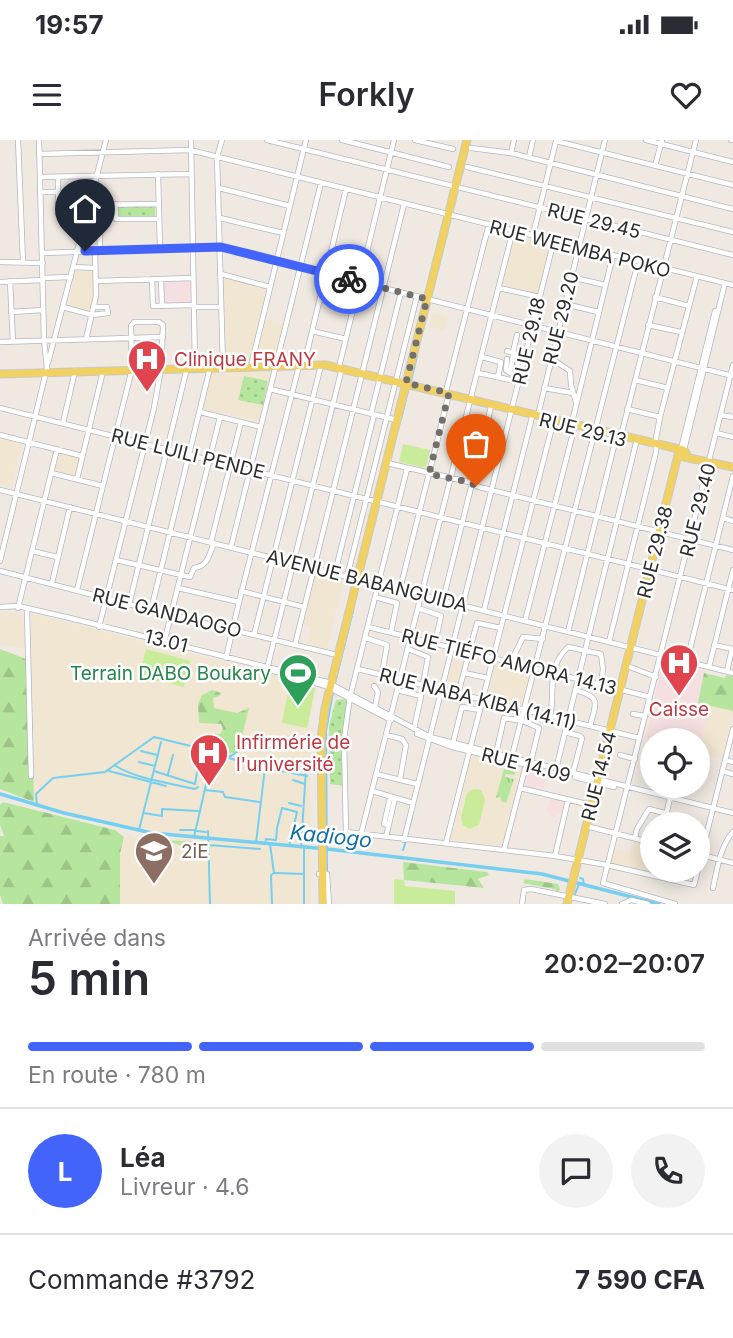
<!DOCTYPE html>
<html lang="fr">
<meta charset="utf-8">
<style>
body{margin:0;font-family:Inter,sans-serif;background:#f2f2f3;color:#2b2b33;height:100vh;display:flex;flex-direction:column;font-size:26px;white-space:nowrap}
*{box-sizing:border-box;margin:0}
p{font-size:23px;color:#7c7c81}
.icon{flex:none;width:38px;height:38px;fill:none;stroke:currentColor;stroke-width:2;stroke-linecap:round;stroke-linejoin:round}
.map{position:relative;height:764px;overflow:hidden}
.side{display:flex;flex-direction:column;background:#fff;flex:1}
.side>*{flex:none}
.controls{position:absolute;left:640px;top:588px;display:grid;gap:14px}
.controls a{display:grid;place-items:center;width:70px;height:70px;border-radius:50%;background:#fff;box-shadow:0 4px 18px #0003;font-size:35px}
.pin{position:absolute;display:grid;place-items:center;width:60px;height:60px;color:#fff;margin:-72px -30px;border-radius:50% 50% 50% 0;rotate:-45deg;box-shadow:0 0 7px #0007}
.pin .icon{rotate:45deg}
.courier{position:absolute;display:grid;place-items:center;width:70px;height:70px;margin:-35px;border:5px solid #4264fb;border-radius:50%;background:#fff;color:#222;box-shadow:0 2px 9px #0007}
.summary em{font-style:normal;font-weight:600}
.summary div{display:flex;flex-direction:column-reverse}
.summary{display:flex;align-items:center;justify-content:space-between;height:119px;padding:0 28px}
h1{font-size:46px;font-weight:600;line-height:52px}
.bar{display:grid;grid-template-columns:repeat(4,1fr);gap:10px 7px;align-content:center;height:84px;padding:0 28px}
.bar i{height:9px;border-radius:5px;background:#e1e1e2}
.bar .active{background:#4264fb}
.bar p{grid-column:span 4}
.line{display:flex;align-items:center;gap:18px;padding:0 28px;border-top:2px solid #e1e1e2}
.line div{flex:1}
.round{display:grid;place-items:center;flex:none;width:74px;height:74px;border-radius:37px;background:#f2f2f3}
.status{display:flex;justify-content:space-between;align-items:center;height:49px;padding:0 35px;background:#fff;direction:ltr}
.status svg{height:19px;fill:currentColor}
header{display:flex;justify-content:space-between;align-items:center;height:91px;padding:0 28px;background:#fff;font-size:32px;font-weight:600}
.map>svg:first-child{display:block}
.education{fill:#f0e6d1}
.medical{fill:#f5dfe0}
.grass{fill:url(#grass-tufts)}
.forest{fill:url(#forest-firs)}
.park{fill:url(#park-dots)}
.pitch{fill:#c9ec9a}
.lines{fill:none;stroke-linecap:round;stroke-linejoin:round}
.stream{stroke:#75cff0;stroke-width:2}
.canal{stroke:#75cff0;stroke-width:3.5}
.minor-casing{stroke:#b4b7c1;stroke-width:6}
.major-casing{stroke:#c9c9c9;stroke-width:9}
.minor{stroke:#fff;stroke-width:4.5}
.major{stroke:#f2d163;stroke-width:7}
.done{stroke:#726f6d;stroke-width:7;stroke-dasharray:0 12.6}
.route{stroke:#4264fb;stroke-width:9}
.labels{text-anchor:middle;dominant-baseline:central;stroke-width:5;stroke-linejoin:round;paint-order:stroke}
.street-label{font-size:19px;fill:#2e2e2e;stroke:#fff}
.health-label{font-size:19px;fill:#be3a42;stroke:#fff;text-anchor:start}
.leisure-label{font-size:19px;fill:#27864d;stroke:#fff;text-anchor:end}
.education-label{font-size:19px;fill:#785e54;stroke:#fff;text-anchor:start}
.water-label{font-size:21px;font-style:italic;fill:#0d6fa3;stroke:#fff}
</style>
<div class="status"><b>19:57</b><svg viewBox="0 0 49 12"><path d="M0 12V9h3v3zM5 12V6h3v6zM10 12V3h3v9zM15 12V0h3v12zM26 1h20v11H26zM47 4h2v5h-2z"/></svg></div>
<header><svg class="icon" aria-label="menu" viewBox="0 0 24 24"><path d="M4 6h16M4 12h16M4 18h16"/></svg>Forkly<svg class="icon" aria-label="heart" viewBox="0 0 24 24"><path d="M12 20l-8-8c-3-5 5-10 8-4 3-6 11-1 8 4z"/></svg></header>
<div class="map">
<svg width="733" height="764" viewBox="0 0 733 764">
<defs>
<pattern id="grass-tufts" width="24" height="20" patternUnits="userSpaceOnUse" patternTransform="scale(1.75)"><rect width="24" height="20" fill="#b6e59e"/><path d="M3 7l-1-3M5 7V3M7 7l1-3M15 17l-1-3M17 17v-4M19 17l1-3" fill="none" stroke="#9dc588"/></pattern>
<pattern id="forest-firs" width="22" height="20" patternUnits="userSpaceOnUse" patternTransform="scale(1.75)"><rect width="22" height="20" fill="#b6e59e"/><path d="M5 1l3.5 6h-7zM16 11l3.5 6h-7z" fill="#9dc588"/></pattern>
<pattern id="park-dots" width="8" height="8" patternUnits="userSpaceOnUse" patternTransform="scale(1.75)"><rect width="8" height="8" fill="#b6e59e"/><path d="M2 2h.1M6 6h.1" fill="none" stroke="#9dc588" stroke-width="1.8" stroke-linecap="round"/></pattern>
</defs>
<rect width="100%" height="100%" fill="#efe9e1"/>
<path class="education" d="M514,93l37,9 -13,54 -36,-9z
M94,130v27l-3,15 -23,-6 8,-35z
M223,137l45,11 -19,75h-23z
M432,173l15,4 -3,13 -15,-3z
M264,179l21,5 -9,36h-22z
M211,230h63l-13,52 -57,-13 -1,-3z
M0,299l22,5 -11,43 -11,-3z
M59,311l21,4 -5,21 -21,-5z
M316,433l28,6 -17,70 -20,-4 4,-18 -8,-2z
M0,472h8l15,4 3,33 -26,-5z
M31,473l287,73 -9,37 2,181h-191v-50l7,-21 15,7 33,8v-12l-23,-3 -118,-29z
M454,520l10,5 -4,19 -13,-3z
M496,520l38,10 -10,37 -37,-10z
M710,566l23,5 -11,48 -23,-6z
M472,614l51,12 -21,80 -51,-6z
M634,700l19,4 -3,28 -39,-10 3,-12 16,3z"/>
<path class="medical" d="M187,141l5,2 1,18 -4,5 -24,-2 -1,-21z
M663,522l42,9 -7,32 12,3 -11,47 -1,-13h-45v2l-8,-2z
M529,628l19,5 -6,19 -16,-4z
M550,659l13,2 -1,10 -7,6 -5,-2 -3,-5z"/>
<path class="grass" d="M504,629l12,2 -1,4 -10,-1v3l9,2 -8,24 -5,-2v-4l-5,1z"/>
<path class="forest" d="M0,509l31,12 3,141 -34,-13z
M704,533l21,5 1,-3 7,1v35l-35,-8z
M212,550l9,3 -2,3 -6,2 1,10 23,5 12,-5 -10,40 -4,5h-10l-12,-5 2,-14h5l3,-5 -2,-5 -22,-1 -1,-19 4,-9z
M3,662l112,28 9,7 -4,17v50h-117l-3,-9v-59h4l-4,-12v-19z
M163,700l35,2 9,5 -1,8 -9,-1 -1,-5 -4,-2v9l-7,3 2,-12z
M403,722l84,10 2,3 -11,4 6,9 -80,-8z
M525,739l33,5 2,5 -2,3 -4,-3 -31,-6z"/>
<path class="park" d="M155,66v11h-39v-10z
M244,236l24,5 -5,24 -25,-5z
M344,559l3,2 -5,45 1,40 -13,-2 -1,-58 7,-26z"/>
<path class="pitch" d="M403,304l27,6 -4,18 -27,-6z
M146,509l44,12 -6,26 -45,-11z
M290,543l25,5 -8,40 -25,-5z
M474,649l7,1 4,10 -6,25 -10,4 -6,-4 -2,-7 6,-25z
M394,739l10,1 1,6 50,5v13h-61z"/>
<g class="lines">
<path class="stream" d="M411,241l6,-25
M401,279l8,-32
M335,543l18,-72
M445,547l16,4
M141,611l16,4
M139,622l16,4
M272,624l34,5 -5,78
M114,625c22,14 55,18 81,24l3,-2
M109,631l57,15
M154,631l41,13 3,-17
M168,634l5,-19
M293,640l12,4
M205,650l18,2 2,5 34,5
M289,663l12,3
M37,665l-1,-11 17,-16 52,-6 49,-35 77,19 7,-5 2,-5
M144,673l18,3v-7l36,2
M139,690l22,-88
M180,690h15
M197,691l9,1
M208,691l2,73
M407,695l5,-18
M194,697l19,-83 58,15 36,7
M256,703l9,-75
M265,704l1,-5 10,1 1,-12 5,-20 15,4 -8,34
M270,704l4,29 -3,2 1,29
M209,705l51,4
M403,710l3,-9
M327,731l-1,-140 7,-39
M275,733l29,1
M580,738l3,1 1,6
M575,754l4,-10
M304,764v-57"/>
<path class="canal" d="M0,654l64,19 88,20 175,16 215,25 117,30"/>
<g class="minor-casing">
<path id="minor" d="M18,0l5,122
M191,0l4,228
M222,0l-5,17 6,210
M267,0l466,115
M342,0l107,27
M415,0l38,9
M646,0l87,22
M731,0h2
M556,1l177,44
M471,8l40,5 222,56
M511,13l3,-13
M39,14l151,-4 543,135
M529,17l4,-17
M655,26l7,-26
M467,27l266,65
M158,34l2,75
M40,37l150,-3
M219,48l71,18
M40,52h18l31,13 70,-1
M75,56h16
M115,64l1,15h43
M99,65l1,45
M58,74v-37
M220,78l63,15
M533,95l23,-94
M332,108l34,8
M43,113l178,-6 512,129
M0,122l43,1
M73,127l22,1
M221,134l49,13
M571,137l34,8
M43,138l28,-1
M152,139l1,27 41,-1
M161,139l1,27
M10,141l3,61
M96,141l97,-3
M0,142l43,-2
M499,148l41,9
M655,157l34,9
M320,159l33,9
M565,164l33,8
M63,167l29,8 16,-2 -1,-6h-14
M194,167h27
M11,172l32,-2
M648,185l33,7
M312,191l34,8
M86,199l10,-43 -1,-46
M0,202l163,-5
M507,211l14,4
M513,212l4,-17
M482,217l19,5 -3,15
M507,219l-1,11 6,4
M552,219l18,12 1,14 5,17
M48,223l58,-223
M304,225l42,-176
M251,226l55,-226
M339,227l55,-227
M478,233l42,9
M510,233l3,-17h6
M635,240l33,8
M515,241l4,-27
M544,248l29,5
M270,249l123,30
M445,255l44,-171
M0,268l733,182
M627,269l33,8
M200,272l61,15
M371,274l30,-122
M538,275l67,-275
M720,275l13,2
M63,283l12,-52
M571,286l42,-171
M716,293l17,4
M0,295l82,21
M621,296l75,-296
M681,309l34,-138
M684,310l41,-167
M387,323l82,19 10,5 254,63
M407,329l-57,228 -6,42 2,93 209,24 52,9 87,20 4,-15
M51,333l52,13
M77,339l26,-108
M0,350l733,183
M723,378l10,3
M211,402l30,-120
M231,407l90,-364
M32,411l25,6
M116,420l74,17 4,-9c14,-2 15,-13 20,-25
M0,421l47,-193 -3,-28 -5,-200
M0,431l171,44 162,39
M335,433l39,-158
M347,437l70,-281
M52,443l18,-76
M178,448l61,14
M400,449l49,-195
M77,450l55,-221 -1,-43 3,-4h25l4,3 -2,44 -7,39 -55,219
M241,451l63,16
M375,457l22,6 -6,29
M443,460l48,-193
M129,465l58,-237
M0,467l18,-1 52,12 257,64 103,55 303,76
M18,468l39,-159
M418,468l23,8 -6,27
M151,470l59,-242
M484,470l48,-193
M27,471l4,165
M525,481l50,-196
M368,487l282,70
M568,492l48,-194
M254,495l67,-270
M366,498l21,7 -5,29
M609,502l47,-190v-14l4,-21 37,-141
M164,503l56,-226
M295,505l109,-441
M714,505l19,4
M408,509l20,8 -5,28
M226,518l13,-56 60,-236
M687,521l46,-185
M511,522l12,-25 20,2
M630,527l26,10
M709,527l24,-97
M267,529l75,-301
M358,529l281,69
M270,530l56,16 65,34
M727,531l5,-22
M464,533l24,5
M374,546l4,6 -3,15
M397,550l24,6 -7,33
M575,550c27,7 21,13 15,36
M458,554l19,-71 24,5
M633,574l12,2
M550,577c6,-27 -5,-47 18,-70l33,7 2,15 -2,16
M565,592l15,4 2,2 -9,35
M417,594l35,13 81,19
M386,595l16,4 4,6 -6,34
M453,603l9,-36 18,3
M496,614l8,-36 19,3 16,7 -8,33 -6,8 -21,81
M620,615l15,4
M511,620l127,-498
M725,620l8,2
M556,629l80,-326
M722,631l11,3
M376,634l41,10
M575,637l39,10
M520,648l71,17
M372,651l41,12
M664,684l6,-26
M389,685l-5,-1 6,-26
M590,687l63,16
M361,694l152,-604
M386,697l9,-39
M635,698l2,-9 12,-20 34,9 3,6
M404,700l150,-600
M446,703l107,-420
M698,714l35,9
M555,716l13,-56
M698,728l35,-139
M319,734h8l2,30
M671,739l3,-9
M713,748c4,-18 7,-42 20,-56
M522,764l2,-14 7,-1 74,15
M622,764l9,-4 17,4
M675,764l-72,-21 130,-518"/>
</g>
<g class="major-casing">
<path id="major" d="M0,234l325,-9 358,85 3,3 -2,4 -6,-2 1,-5
M684,317l49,10
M323,764l-2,-166 4,-30 142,-568
M567,764l111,-449"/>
</g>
<use href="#minor" class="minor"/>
<use href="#major" class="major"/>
</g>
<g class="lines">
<path class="done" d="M349,139l78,20 -21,84 43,10 -20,81 40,8 7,4"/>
<path class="route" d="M85,111l136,-4 128,32"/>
</g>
<defs>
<g id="hospital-pin" transform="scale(2.0125)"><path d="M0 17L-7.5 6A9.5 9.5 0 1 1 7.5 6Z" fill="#e0444e" stroke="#fff"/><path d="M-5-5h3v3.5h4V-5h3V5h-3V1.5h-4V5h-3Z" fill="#fff"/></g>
<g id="stadium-pin" transform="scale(2.0125)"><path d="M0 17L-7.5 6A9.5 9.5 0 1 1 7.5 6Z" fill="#2e9e5b" stroke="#fff"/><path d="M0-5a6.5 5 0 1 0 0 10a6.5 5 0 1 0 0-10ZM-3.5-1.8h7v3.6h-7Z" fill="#fff"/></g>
<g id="university-pin" transform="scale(2.0125)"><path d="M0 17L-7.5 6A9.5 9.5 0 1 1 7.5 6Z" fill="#8d6e63" stroke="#fff"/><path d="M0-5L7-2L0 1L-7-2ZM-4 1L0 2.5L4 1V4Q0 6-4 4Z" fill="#fff"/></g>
</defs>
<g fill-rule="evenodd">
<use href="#hospital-pin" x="147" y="219"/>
<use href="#hospital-pin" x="679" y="523"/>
<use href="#stadium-pin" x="298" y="533"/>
<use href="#hospital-pin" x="209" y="613"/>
<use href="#university-pin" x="154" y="711"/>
</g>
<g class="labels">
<g class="street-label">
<text transform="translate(594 81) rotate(14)">RUE 29.45</text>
<text transform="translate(580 109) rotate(14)">RUE WEEMBA POKO</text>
<text transform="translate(561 178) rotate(-76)">RUE 29.20</text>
<text transform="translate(529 201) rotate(-77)">RUE 29.18</text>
<text transform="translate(583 290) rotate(14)">RUE 29.13</text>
<text transform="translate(188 314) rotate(14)">RUE LUILI PENDE</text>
<text transform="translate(698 370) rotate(-76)">RUE 29.40</text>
<text transform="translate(655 412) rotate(-76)">RUE 29.38</text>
<text transform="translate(367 441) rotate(14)">AVENUE BABANGUIDA</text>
<text transform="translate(167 473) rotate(14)">RUE GANDAOGO</text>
<text transform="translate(166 501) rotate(14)">13.01</text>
<text transform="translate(509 522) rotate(14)">RUE TIÉFO AMORA 14.13</text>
<text transform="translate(478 559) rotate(14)">RUE NABA KIBA (14.11)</text>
<text transform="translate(526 625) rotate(14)">RUE 14.09</text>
<text transform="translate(599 636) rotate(-76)">RUE 14.54</text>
</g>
<g class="health-label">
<text x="174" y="219">Clinique FRANY</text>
<text x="679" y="569" text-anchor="middle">Caisse</text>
<text x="236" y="602">Infirmérie de<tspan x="236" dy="22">l'université</tspan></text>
</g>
<g class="leisure-label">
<text x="271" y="533">Terrain DABO Boukary</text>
</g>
<g class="education-label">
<text x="181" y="711">2iE</text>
</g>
<g class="water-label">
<text transform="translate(331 696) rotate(6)">Kadiogo</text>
</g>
</g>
</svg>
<div class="controls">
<a><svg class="icon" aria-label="locate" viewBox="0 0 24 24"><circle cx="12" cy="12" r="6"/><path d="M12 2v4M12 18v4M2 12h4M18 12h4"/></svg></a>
<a><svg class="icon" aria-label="layers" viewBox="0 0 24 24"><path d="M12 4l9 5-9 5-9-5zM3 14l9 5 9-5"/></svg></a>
</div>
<div class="pin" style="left:476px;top:346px;background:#ea580c"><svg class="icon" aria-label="bag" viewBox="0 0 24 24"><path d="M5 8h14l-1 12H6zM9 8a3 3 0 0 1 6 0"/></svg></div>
<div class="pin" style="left:85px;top:111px;background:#1f2937"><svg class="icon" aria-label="home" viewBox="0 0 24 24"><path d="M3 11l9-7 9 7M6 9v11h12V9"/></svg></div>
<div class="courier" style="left:349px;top:139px"><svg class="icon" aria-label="bike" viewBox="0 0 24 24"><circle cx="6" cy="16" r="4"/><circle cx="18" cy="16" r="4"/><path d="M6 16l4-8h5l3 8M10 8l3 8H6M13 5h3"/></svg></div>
</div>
<section class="side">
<div class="summary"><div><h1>5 min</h1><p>Arrivée dans</p></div><em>20:02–20:07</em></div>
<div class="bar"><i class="active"></i><i class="active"></i><i class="active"></i><i></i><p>En route · 780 m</p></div>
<div class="line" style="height:126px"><b class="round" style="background:#4264fb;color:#fff">L</b><div><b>Léa</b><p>Livreur · 4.6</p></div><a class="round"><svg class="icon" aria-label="chat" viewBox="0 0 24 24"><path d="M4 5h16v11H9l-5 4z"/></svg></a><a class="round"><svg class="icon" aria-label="phone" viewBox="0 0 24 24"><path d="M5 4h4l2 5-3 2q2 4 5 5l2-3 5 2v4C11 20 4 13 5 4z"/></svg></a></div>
<div class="line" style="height:91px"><div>Commande #3792</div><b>7 590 CFA</b></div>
</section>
